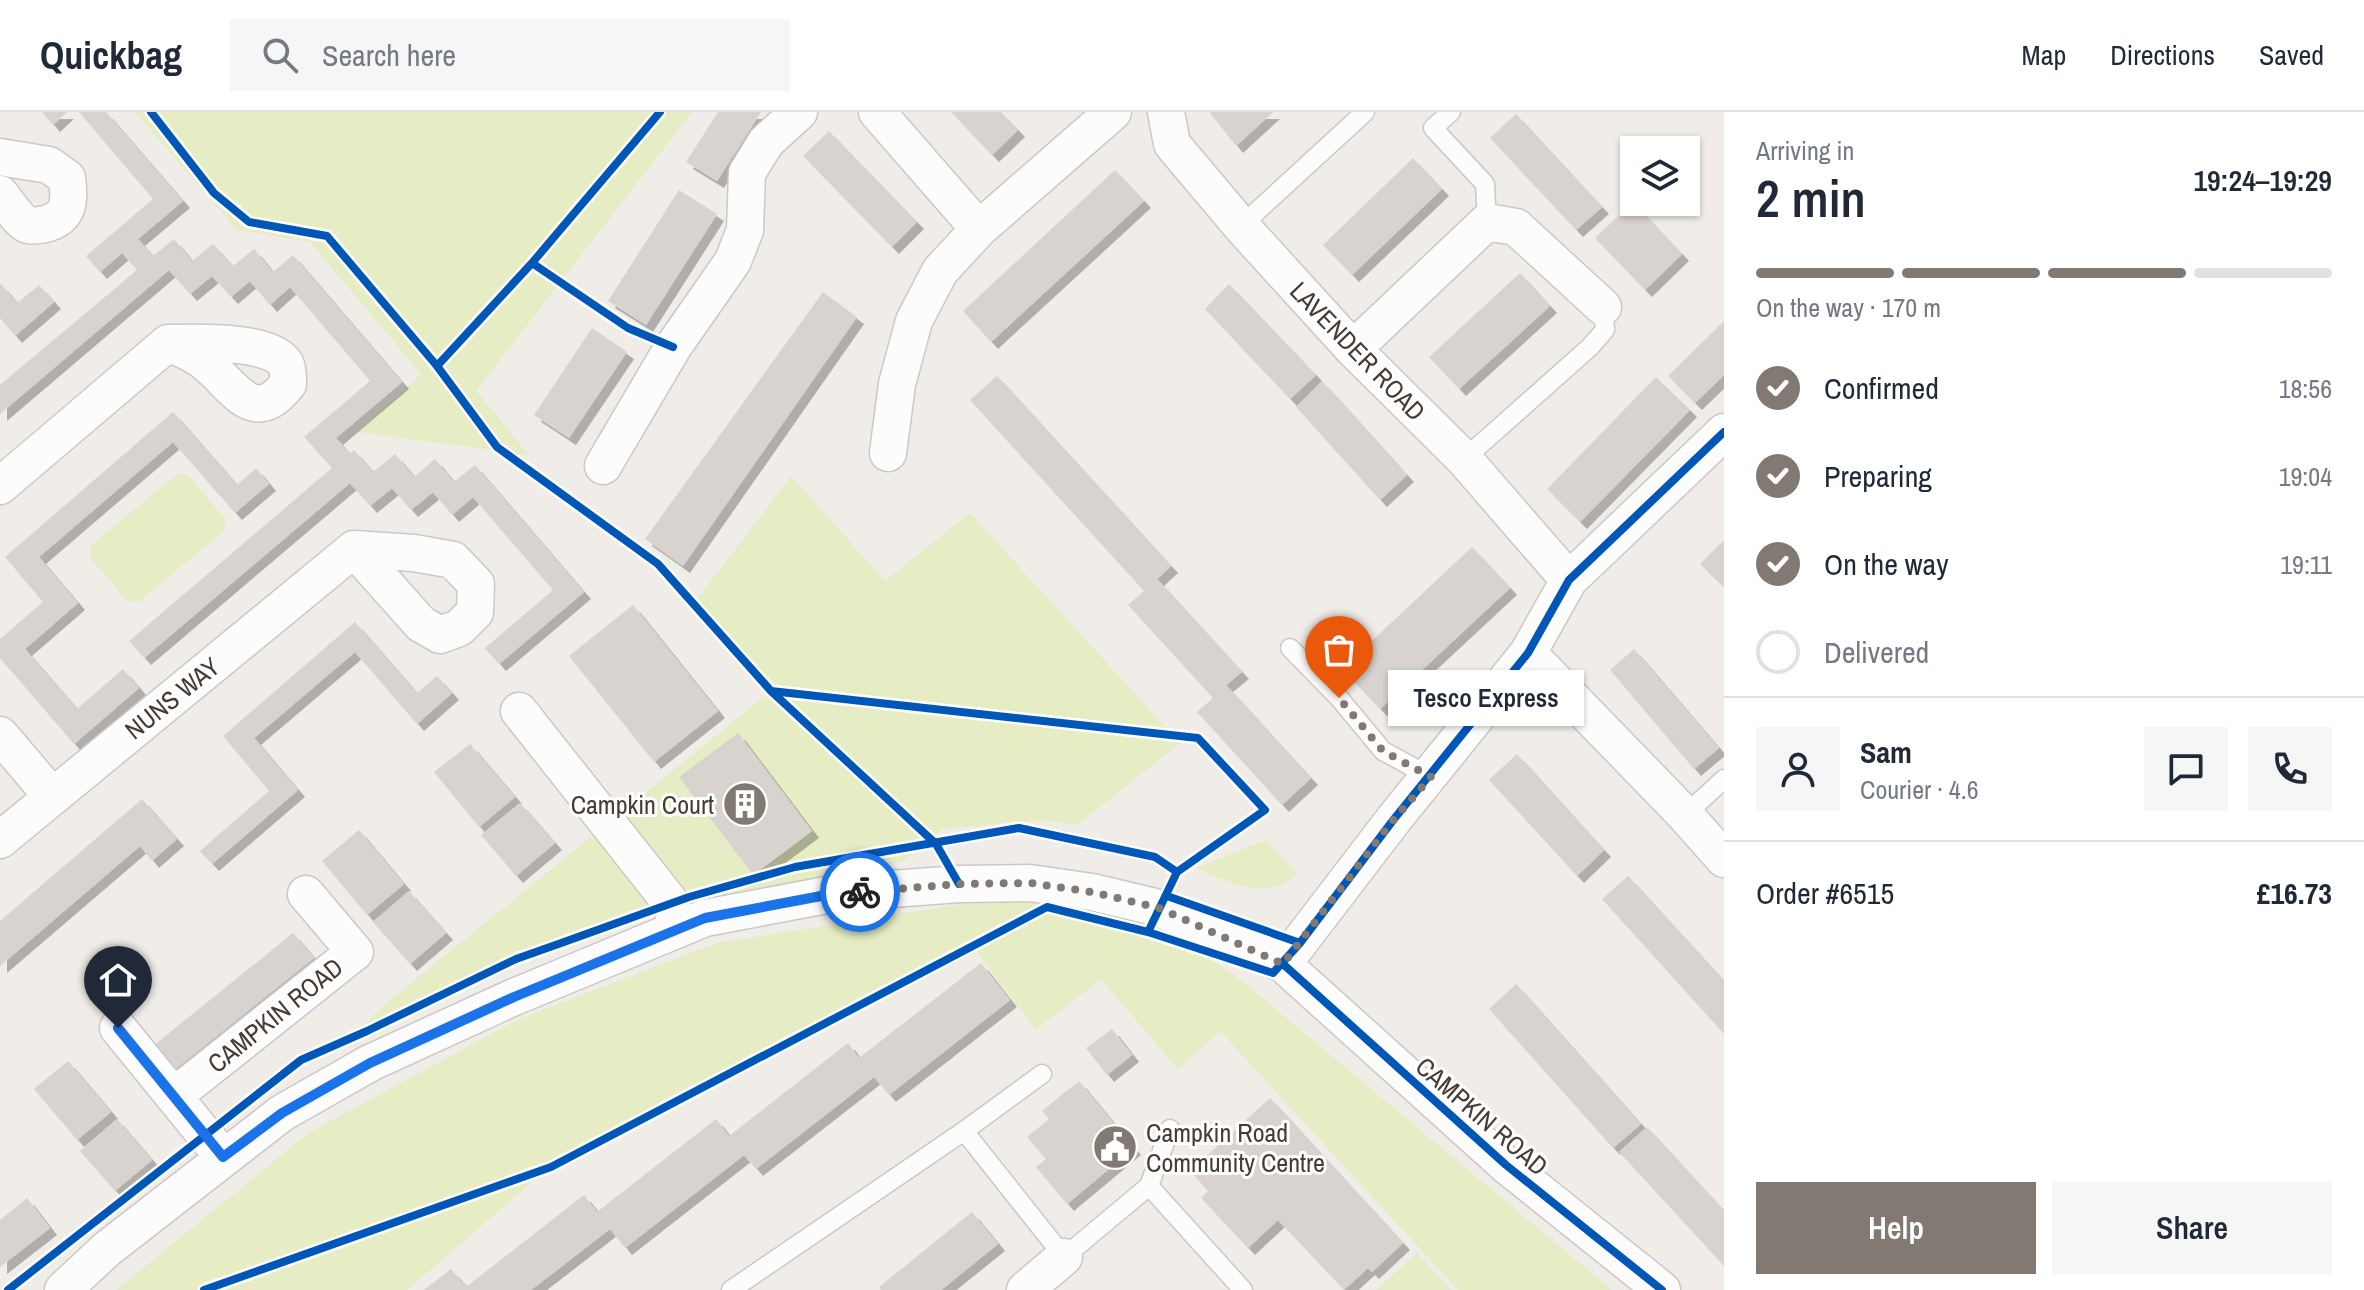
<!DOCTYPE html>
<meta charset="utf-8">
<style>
body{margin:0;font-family:"Archivo Narrow",sans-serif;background:#f6f6f7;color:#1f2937;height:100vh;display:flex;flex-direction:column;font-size:30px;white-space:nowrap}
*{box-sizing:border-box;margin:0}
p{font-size:26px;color:#747a83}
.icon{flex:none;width:44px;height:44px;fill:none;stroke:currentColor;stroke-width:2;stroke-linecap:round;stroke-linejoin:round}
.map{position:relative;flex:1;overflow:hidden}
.sheet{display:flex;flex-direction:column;background:#fff;width:640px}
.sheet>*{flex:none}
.buttons{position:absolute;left:1620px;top:24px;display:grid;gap:16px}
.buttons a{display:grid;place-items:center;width:80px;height:80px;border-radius:0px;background:#fff;box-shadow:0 2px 6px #0004;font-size:40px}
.pin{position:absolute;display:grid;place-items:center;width:68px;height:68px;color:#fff;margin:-82px -34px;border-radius:50% 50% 50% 0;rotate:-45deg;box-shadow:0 0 8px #0007}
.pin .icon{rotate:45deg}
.courier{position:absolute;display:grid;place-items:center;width:80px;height:80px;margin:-40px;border:6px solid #1a73e8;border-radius:50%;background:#fff;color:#222;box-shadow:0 2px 10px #0007}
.bubble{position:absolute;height:56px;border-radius:0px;background:#fff;box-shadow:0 2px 6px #0004;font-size:26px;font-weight:600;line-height:56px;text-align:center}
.summary em{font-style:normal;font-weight:600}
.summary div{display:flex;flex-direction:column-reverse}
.summary{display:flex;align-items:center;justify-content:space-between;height:136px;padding:0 32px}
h1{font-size:52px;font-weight:600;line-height:60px}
.bar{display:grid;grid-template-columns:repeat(4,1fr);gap:12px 8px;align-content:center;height:96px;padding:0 32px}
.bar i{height:10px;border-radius:6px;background:#e0e1e3}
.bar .selected{background:#827972}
.bar p{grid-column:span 4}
.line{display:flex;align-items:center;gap:20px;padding:0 32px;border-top:2px solid #e0e1e3}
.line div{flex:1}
.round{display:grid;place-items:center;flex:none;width:84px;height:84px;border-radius:0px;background:#f6f6f7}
ol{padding:0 32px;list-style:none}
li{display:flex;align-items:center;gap:24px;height:88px}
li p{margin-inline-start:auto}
li .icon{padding:8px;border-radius:50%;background:#827972;color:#fff;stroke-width:4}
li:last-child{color:#747a83}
li i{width:44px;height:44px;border:4px solid #e0e1e3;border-radius:50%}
.button{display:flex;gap:16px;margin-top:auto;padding:16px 32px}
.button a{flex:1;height:92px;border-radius:0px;background:#827972;color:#fff;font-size:32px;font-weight:600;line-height:92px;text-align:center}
.button a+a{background:#f6f6f7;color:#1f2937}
header{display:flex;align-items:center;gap:48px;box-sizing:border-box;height:112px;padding:0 40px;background:#fff;border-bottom:2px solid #e0e1e3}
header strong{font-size:38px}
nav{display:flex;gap:44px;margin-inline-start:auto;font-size:28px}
.search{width:560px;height:72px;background:#f6f6f7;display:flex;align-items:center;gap:20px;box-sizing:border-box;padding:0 28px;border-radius:0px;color:#747a83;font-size:30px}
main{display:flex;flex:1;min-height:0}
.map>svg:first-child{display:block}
.green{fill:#e6edc4}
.building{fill:#d8d3cf;filter:url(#shadow)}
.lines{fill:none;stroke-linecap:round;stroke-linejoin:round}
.service-casing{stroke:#ccc8c4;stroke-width:21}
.minor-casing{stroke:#ccc8c4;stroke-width:39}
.service{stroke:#fdfcfc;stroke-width:18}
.minor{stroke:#fdfcfc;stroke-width:36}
.cycleway-casing{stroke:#fff;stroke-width:13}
.cycleway{stroke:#0057b8;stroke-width:8}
.done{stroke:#827972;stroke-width:8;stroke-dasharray:0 14.4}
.route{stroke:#1a73e8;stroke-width:10}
.labels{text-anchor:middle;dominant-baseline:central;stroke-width:6;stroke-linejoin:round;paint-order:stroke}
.street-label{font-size:26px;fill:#473b33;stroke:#fff}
.poi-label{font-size:26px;fill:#473b33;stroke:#fff;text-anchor:end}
</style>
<header>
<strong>Quickbag</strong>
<div class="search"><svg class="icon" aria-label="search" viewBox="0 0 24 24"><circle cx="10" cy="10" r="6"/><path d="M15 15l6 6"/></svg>Search here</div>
<nav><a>Map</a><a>Directions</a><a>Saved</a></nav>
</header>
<main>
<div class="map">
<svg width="1724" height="1178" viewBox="0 0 1724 1178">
<defs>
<filter id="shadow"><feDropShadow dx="7" dy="7" stdDeviation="0" flood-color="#0004"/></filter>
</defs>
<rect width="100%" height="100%" fill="#f0ece8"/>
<path class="green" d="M135,0h557l-216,279 53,64 -171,-23 63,-58 -111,-132 -73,-12z
M179,361l9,2 38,45 -2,11 -86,71 -11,-1 -37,-44 1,-12z
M791,364l94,105 85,-68 210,230 -103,82 -36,-5 -99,9 -39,32 -193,40 -146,40 -220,107 35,-39 392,-318 -76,-89z
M1266,728l31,34c-33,29 -66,8 -101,-6z
M980,789l109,3 87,30 66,47 370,309h-154l-238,-259 -42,38 -77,-90 -65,51 -59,-78 -440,226 -130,112h-291l194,-158 209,-113 198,-76z
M1417,1141l34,37h-75z"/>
<path class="building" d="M42,0h25l-14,13z
M79,0h27l77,89 -45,38 15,17 21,-17 18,22 21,-17 20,22 21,-17 19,23 20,-17 109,127 -66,56 14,16 4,-4 19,22 22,-18 19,23 21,-18 19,23 21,-17 109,127 -85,72 -14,-16 68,-58 -2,-2 -78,-91 -21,18 -19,-23 -22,18 -19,-22 -22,18 -20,-23 -206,175 -15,-17 203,-173 -28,-31 66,-56 -80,-94 -20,18 -20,-24 -19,16 -19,-21 -22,18 -21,-24 -169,144v-29l137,-115 -15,-17 -22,19 -14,-16 67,-57z
M718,0h43l-44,69 -31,-19z
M951,0h50l17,18 -26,25z
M1211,0h62l-37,34 -26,-33z
M1516,2l86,93 -26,23 -86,-92z
M829,19l88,91 -25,25 -89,-91z
M1413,46l29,31 -90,86 -29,-30z
M1115,58l29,31 -153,141 -28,-31z
M679,78l38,24 -71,111 -38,-24z
M1633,90l49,52 -37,36 -50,-52z
M1520,161l30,33 -91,83 -30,-32z
M0,171l17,20 22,-18 15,17 -39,34 -15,-18z
M1229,172l87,91 -26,24 -85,-90z
M823,180l34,25 -174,249 -38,-27z
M1724,209v54l-29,28 -27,-27z
M592,216l35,24 -58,86 -35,-23z
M997,264l174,190 -14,13 85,93 -16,13 85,93 -29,27 -85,-93 16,-14 -85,-93 16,-14 -174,-191z
M1656,265l34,33 -110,112 -33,-33z
M1322,269l85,94 -27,25 -84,-93z
M173,300l64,73 19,-17 13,16 -34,29 -62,-71 -134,115 39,46 -53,46 52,60 46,-40 16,19 -65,56 -74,-86v-19l43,-37 -38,-45z
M1724,428v47l-24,-23z
M1472,435l38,41 -130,121 -38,-40z
M633,493l85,106 -64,51 -85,-106z
M355,510l62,71 20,-17 15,17 -35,31 -62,-72 -101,86 44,52 -86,74 -12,-13 69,-60 -46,-55z
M1634,537l85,99 -25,21 -84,-99z
M738,621l74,98 -59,44 -74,-98z
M470,632l45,53 -36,30 -45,-55z
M1517,642l87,96 -27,26 -88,-96z
M142,687l35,40 -25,22 -12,-15 -140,120v-45z
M520,691l35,40 -39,33 -35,-41z
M359,718l45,54 -37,31 -45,-54z
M1628,764l96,105v53l-122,-135z
M409,779l37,42 -36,31 -37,-42z
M293,821l21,25 -141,113 -20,-25z
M981,851l29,37 -121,95 -15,-18 -118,92 -12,-14 -119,93 -15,-19 -79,61h-107l27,-21 15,18 118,-92 13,17 119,-93 13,17 119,-93 11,15z
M1516,872l125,140 -28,24 -124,-139z
M1112,917l20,26 -25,20 -21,-27z
M68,949l43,51 -34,28 -43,-51z
M1079,969l55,67 -67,56 -31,-37 10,-8 -19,-22 22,-18 -7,-8z
M1270,986l133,145 -31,29 -4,-4 -24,22 -66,-70 -30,28 -47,-50 7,-7 -18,-20z
M117,1007l35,41 -37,31 -35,-40z
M1647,1015l77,84v55l-105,-114z
M27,1086l23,30 -50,39v-47z
M972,1100l26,32 -57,46h-60l-2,-3z"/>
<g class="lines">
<g class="service-casing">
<path id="service" d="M1451,0l-18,16 52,56 2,38
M1241,114l124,-114
M1464,347l126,-112 15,-17 -2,-23
M1290,536l49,50 44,53 48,26
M1685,703l39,-36
M964,1019l78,-57
M1149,1074l21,-57
M731,1178l233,-159 100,126 85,-71 94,104"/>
</g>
<g class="minor-casing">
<path id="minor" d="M877,0l102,117
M1166,0l6,32 69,82 112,123 111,110 105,121
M0,45l49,8 18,13c3,22 3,40 -22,46 -6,1 -14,3 -19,0 -10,-6 -19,-22 -26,-30
M1353,237l134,-127 29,5 87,80
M888,341l9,-69 17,-63 26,-50 39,-42 134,-117
M603,354l70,-119 60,-86 12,-31 2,-57 19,-31 33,-30
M0,374l168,-143c26,0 105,-4 118,22 2,4 2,14 2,19 -36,46 -55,-1 -85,-23 -10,-8 -24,-13 -35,-18
M1528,541l157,162 39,44
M519,599l152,192 6,27
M0,623l52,61
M0,728l354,-291 60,4 39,7 23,24 -1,28 -16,16 -19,7 -19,-11 -67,-75
M1283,852l111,-145 134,-166 41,-73 155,-148
M118,916l105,129
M174,984l181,-144 -49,-58
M63,1178l44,-41 175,-136 88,-50 144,-66 191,-79 132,-25 122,-9 71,-1 62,9 67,16 124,56 223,201 156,125
M1025,1178l39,-33"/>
</g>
<use href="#service" class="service"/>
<use href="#minor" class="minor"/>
<g class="cycleway-casing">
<path id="cycleway" d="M151,0l63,81 35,29 78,14 110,130 60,81 161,117 113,127 427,47 67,72 -88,62 -29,60
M532,151l96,65 45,19
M437,254l95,-103 128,-151
M771,579l165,153 23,40
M1167,784l133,47
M1283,852l223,201 156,125
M8,1178l293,-230 66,-29 149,-72 48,-17 125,-45 106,-30 224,-39 136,29 22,15
M204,1178l347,-123 496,-260 101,25 125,41 27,-30 94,-124 134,-166 41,-73 155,-148"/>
</g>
<use href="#cycleway" class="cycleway"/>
</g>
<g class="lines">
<path class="done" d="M860,780l99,-8 71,-1 62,9 67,16 124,56 111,-145 37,-42 -48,-26 -44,-53"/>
<path class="route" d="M118,916l105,129 59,-44 88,-50 144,-66 191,-79 132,-25 23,-1"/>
</g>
<defs>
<g id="building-disc" transform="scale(2.3)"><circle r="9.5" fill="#827972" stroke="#fff"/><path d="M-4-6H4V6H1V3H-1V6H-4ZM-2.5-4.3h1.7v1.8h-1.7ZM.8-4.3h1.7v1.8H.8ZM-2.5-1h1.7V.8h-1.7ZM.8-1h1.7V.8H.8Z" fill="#fff"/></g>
<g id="civic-disc" transform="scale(2.3)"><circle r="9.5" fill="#827972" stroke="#fff"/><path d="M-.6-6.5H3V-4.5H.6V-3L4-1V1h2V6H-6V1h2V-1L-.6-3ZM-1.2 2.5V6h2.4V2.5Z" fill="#fff"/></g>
</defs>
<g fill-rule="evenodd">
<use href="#building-disc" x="745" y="692"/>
<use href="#civic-disc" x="1115" y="1035"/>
</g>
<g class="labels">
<g class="street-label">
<text transform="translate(1358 239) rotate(46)">LAVENDER ROAD</text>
<text transform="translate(172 586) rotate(-39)">NUNS WAY</text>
<text transform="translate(275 903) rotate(-39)">CAMPKIN ROAD</text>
<text transform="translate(1482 1004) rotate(41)">CAMPKIN ROAD</text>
</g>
<g class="poi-label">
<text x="714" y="692">Campkin Court</text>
<text x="1146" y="1020" text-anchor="start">Campkin Road<tspan x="1146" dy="30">Community Centre</tspan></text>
</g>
</g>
</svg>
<div class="buttons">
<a><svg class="icon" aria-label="layers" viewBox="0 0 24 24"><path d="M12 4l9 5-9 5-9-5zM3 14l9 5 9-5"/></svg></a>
</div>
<div class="pin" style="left:1339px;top:586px;background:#ea580c"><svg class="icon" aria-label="bag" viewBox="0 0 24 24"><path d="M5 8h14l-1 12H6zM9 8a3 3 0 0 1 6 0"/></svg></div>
<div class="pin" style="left:118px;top:916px;background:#1f2937"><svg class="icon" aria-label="home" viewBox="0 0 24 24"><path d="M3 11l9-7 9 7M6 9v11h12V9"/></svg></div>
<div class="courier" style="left:860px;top:780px"><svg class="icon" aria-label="bike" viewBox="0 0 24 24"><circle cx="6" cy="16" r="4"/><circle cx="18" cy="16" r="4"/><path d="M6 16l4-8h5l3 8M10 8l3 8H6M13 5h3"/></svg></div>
<div class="bubble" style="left:1388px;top:558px;width:196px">Tesco Express</div>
</div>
<section class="sheet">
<div class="summary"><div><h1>2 min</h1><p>Arriving in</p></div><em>19:24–19:29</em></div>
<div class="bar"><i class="selected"></i><i class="selected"></i><i class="selected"></i><i></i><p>On the way · 170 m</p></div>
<ol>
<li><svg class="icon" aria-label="check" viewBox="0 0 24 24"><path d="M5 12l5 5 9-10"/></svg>Confirmed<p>18:56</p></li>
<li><svg class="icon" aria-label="check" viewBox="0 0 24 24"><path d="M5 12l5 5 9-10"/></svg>Preparing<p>19:04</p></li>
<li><svg class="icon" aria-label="check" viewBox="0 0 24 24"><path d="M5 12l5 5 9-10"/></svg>On the way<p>19:11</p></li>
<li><i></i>Delivered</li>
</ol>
<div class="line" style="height:144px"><a class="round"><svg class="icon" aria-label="person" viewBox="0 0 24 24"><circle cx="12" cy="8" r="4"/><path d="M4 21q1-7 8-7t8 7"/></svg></a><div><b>Sam</b><p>Courier · 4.6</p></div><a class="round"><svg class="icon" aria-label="chat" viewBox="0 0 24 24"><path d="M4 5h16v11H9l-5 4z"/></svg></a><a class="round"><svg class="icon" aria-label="phone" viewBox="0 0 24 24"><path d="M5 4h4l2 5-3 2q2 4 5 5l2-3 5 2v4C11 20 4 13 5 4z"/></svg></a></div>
<div class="line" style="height:104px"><div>Order #6515</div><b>£16.73</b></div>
<div class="button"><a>Help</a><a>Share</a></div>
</section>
</main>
